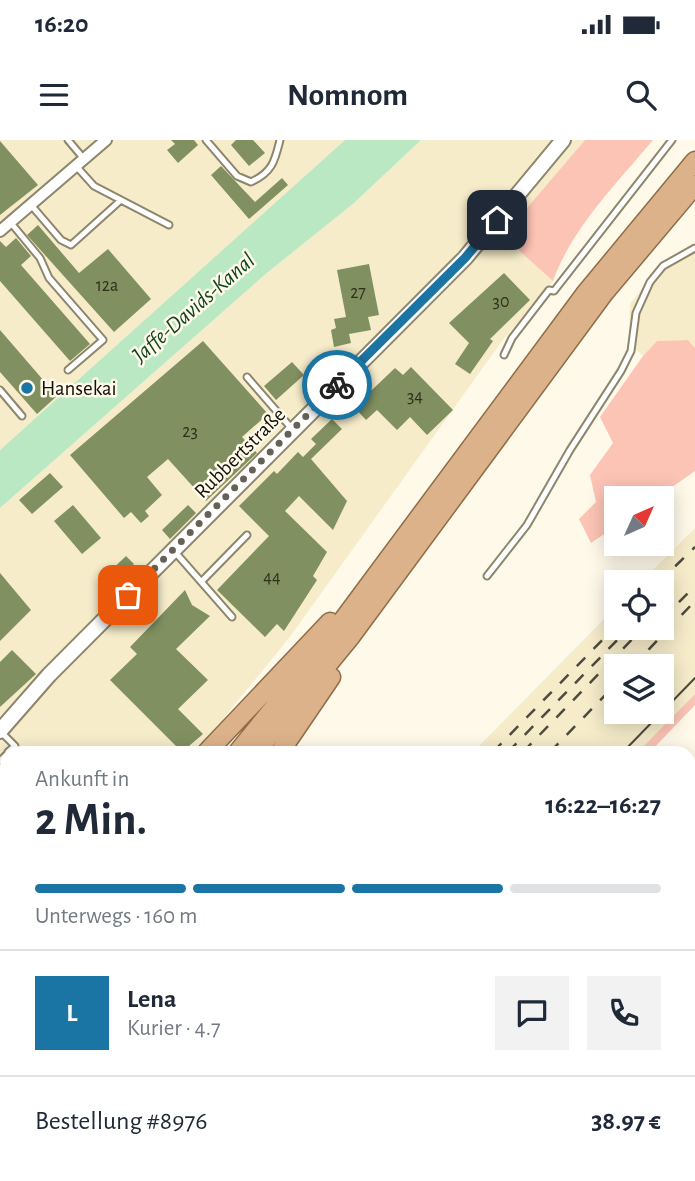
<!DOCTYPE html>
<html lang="de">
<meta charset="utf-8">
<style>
body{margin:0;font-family:"Alegreya Sans",sans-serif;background:#f2f2f3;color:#1f2937;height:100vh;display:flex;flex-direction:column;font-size:26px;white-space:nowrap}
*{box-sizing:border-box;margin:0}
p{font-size:23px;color:#747a83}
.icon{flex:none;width:38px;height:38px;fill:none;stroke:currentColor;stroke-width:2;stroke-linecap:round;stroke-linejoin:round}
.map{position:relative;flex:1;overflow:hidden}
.drawer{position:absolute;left:0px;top:606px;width:696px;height:436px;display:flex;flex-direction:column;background:#fff;border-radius:21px 21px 0 0;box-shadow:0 4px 18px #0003}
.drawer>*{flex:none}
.needle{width:46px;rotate:45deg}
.controls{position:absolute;left:604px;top:346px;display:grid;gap:14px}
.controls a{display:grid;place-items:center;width:70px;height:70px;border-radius:0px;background:#fff;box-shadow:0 4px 18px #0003;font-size:35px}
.pin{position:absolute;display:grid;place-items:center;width:60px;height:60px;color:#fff;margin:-30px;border-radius:14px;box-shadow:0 4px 10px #0006}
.courier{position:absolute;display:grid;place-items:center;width:70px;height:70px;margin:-35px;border:5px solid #1b75a4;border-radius:50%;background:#fff;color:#222;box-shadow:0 2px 9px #0007}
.summary em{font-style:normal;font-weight:700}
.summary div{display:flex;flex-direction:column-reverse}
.summary{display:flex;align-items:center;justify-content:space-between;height:119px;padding:0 35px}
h1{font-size:46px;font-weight:700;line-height:52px}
.bar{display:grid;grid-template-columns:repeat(4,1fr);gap:10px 7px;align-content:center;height:84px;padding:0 35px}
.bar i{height:9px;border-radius:5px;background:#e0e1e3}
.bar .current{background:#1b75a4}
.bar p{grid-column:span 4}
.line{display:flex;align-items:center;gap:18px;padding:0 35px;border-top:2px solid #e0e1e3}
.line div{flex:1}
.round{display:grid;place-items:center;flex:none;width:74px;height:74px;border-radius:0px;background:#f2f2f3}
.status{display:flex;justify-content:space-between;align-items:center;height:49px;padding:0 35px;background:#fff;direction:ltr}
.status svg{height:19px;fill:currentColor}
header{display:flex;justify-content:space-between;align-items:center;height:91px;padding:0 35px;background:#fff;font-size:32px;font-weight:700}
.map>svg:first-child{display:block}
.built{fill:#f6ecca;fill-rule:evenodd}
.green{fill:#fcc4b5}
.water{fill:#b9e8c3}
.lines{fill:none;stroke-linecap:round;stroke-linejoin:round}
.stream{stroke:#b9e8c3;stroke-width:2.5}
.building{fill:#819060}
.service-casing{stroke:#8d866d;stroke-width:9}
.minor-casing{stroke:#8d866d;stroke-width:14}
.tertiary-casing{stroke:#8d866d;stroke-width:18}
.secondary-casing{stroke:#8d866d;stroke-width:19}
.trunk-casing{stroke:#8f6d48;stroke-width:21}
.service{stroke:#fff;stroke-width:5}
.minor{stroke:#fff;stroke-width:10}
.tertiary{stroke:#fff;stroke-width:14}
.secondary{stroke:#f2e2d3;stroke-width:16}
.trunk{stroke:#dcb28a;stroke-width:18}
.tram{stroke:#4d4a3f;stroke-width:2}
.rail{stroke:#4d4a3f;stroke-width:2.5;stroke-dasharray:12 12;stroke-linecap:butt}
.done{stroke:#656155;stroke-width:7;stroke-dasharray:0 12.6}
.route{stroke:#1b75a4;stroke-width:9}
.poi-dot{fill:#1b75a4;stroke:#fef9e9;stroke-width:2.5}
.labels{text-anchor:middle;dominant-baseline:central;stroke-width:5;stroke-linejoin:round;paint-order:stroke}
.number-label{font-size:18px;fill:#2e2f1c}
.poi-label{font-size:21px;fill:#120f06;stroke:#fef9e9;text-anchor:start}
.street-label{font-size:21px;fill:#120f06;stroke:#fef9e9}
.water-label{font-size:23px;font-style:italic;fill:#114523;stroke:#fef9e9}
</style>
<div class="status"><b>16:20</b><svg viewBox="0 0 49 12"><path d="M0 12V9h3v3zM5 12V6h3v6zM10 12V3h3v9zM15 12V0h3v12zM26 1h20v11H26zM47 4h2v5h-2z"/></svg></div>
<header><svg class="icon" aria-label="menu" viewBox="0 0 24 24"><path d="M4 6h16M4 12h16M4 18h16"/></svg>Nomnom<svg class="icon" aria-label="search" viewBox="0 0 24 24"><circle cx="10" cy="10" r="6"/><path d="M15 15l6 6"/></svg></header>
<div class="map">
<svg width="695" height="1041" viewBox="0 0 695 1041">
<rect width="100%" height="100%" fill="#fef9e9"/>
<path class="built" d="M0,0h345l-345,310z
M421,0h164l-81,96 49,45 -51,60 -213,297 -93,114h-189v192l-7,6v-442l268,-236 86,-69z
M695,106v102l-7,-8 -31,1 -14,15 -8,-7 -6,-14 1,-31 30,-39 11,-9z
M695,388v166l-57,58h-165l143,-145v21h46v-45h-22zM616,527h46v45h-46z
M7,1018v16h195l-7,7h-195v-18z"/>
<path class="green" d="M585,0h68c-36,43 -81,88 -100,141l-50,-45z
M688,200l7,8v123l-40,28h-39v27l-25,17 -12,-24 17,-17 -6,-27 23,-32 -13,-26 43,-61 14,-15z
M695,554v11l-45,47h-12z
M690,716l5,6v123l-5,10z
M690,912l5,9v120h-196v-7h191z
M252,1034h238v7h-196z"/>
<path class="water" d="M345,0h76l-67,63 -86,69 -268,236v-58z"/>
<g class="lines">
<path class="stream" d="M224,1041l7,-7"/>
</g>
<path class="building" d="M171,0h23l4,5 -20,18 -11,-13 8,-6z
M236,0h17l12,13 -16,13 -18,-21z
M0,1l38,44 -38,30z
M221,26l34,36 27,-24 6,7 -39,34 -38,-44z
M38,85l41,48 29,-24 43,50 -37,33 -87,-97z
M16,98l15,18 -10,9 69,79 -20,17 -70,-80v-40l6,6z
M369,124l10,51 -11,2 3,13 -22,4 2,9 -17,4 -3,-17 5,-2 -2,-9 12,-2 -9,-47z
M504,133l26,27 -40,39 3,2 -23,33 -15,-10 14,-21 -20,-20z
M0,190l57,66 -20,18 -37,-42z
M203,201l65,73 -26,23 15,16 -51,48 -38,-42 -21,18 15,18 -17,16 4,5 -8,7 -10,-11 -7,6 -54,-63z
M292,222l12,13 -28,25 -12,-14z
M411,227l42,43 -26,25 -17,-18 -13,13 -20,-20 -11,10 -12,-13 41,-39 8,7z
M332,279l10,10 -31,30 36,42 -14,29 -34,-34 -14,15 42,41 -14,24 4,4 -33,51 -7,-7 -12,13 -48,-47 52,-54 -30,-30 35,-35 3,3 21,-22 5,5 13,-13 -5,-5z
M50,333l13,14 -31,27 -13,-14z
M73,365l28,33 -19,16 -28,-33z
M188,365l8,8 -26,26 -8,-9z
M126,416l8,8 -4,4 6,6 -17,16 -14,-14z
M0,433l31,37 -31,31z
M185,450l7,15 18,11 -34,33 32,31 -30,29 25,25 -21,18 -72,-72 27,-26 -7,-7z
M12,510l24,24 -36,33v-45z"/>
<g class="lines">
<g class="service-casing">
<path id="service" d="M68,0l16,19
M206,0l31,36 14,6c22,-10 24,-22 29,-42
M76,26l18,20 75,39
M31,65l30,35 10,5 50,-45
M11,83l29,35 9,20 54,62 -35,30
M504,215l8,-17 37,-48 5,1 118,-151
M247,237l46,53
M0,250l22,26
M175,412l57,65
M487,436l40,-51 43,-75 51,-79 10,-20 5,-38 14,-31 13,-16 32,-18
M202,441l45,-46
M0,591l15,15 -7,6
M0,621l7,-7
M0,650l7,7"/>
</g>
<g class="minor-casing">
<path id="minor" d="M0,91l106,-91
M690,674l5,-7
M0,800l7,-6
M496,1034v7"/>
</g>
<g class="tertiary-casing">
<path id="tertiary" d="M0,591l49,-56 416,-417 98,-118"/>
</g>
<g class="secondary-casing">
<path id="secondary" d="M0,687l7,6"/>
</g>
<g class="trunk-casing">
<path id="trunk" d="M207,612l123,-130
M238,612l85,-105 262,-353 110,-133
M256,612l95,-116 253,-343 91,-108
M280,612l51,-75
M0,827l7,-7
M0,867l7,-7
M0,887l7,-7
M0,935l7,-7"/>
</g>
<use href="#service" class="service"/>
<use href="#minor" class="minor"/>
<use href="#tertiary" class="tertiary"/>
<use href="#secondary" class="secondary"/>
<use href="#trunk" class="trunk"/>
<path class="tram" d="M623,612l72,-74
M184,1041l8,-7"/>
<path class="rail" d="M658,443l37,-36
M662,479l33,-33
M632,527l63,-66
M493,612l123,-126
M508,612l121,-124
M523,612l120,-124
M550,612l66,-68
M35,1041l8,-7
M54,1041l8,-7
M71,1041l9,-7
M85,1041l9,-7
M113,1041l8,-7"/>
</g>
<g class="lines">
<path class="done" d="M128,455l209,-210"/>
<path class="route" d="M337,245l128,-127 32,-38"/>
</g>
<circle class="poi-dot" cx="27" cy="248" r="7"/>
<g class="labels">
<g class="number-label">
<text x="107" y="146">12a</text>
<text x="358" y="153">27</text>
<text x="501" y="162">30</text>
<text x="415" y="257">34</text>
<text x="190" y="292">23</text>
<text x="272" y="438">44</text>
</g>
<g class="poi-label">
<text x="41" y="248">Hansekai</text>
</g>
<g class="street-label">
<text transform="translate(240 313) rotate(-45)">Rubbertstraße</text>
</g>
<g class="water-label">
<text transform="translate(194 168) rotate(-41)">Jaffe-Davids-Kanal</text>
</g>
</g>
</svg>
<div class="controls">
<a><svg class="needle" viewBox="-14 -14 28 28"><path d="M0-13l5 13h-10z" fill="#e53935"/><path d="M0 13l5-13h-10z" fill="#747a83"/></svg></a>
<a><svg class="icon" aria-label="locate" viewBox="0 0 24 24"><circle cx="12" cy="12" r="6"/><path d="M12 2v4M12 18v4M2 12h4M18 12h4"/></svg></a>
<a><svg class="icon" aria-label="layers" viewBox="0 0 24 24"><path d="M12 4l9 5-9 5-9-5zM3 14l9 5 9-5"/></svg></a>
</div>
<div class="pin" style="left:128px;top:455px;background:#ea580c"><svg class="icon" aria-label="bag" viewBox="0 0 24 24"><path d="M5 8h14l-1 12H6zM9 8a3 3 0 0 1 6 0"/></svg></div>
<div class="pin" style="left:497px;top:80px;background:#1f2937"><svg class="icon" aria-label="home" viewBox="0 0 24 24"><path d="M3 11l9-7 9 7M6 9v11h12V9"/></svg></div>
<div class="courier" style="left:337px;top:245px"><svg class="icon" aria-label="bike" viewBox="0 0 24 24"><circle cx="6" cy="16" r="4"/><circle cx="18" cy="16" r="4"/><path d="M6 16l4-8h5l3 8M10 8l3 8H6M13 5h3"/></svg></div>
<section class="drawer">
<div class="summary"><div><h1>2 Min.</h1><p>Ankunft in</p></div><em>16:22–16:27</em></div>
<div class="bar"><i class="current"></i><i class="current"></i><i class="current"></i><i></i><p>Unterwegs · 160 m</p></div>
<div class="line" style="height:126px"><b class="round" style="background:#1b75a4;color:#fff">L</b><div><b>Lena</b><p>Kurier · 4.7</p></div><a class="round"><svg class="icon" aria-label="chat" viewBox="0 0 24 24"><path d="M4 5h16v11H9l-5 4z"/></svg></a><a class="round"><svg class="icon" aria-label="phone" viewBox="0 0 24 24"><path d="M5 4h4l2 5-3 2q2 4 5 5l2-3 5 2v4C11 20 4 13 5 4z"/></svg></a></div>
<div class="line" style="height:91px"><div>Bestellung #8976</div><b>38.97 €</b></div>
</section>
</div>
